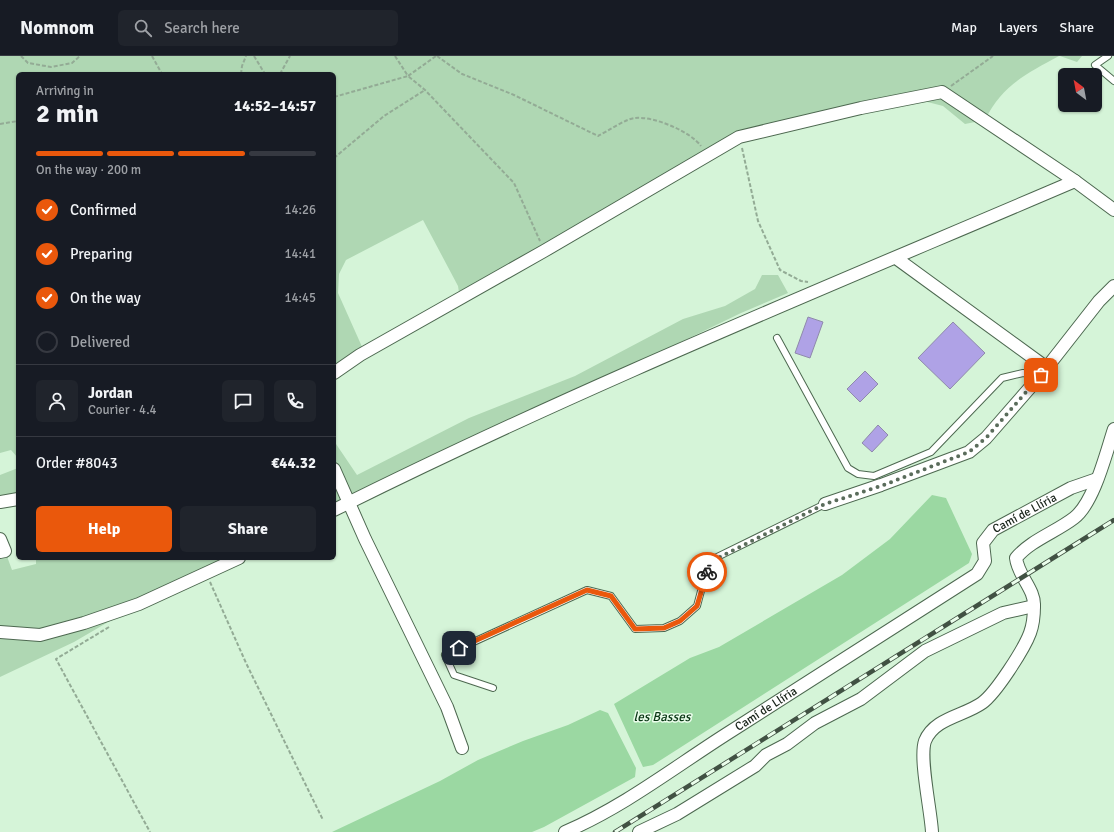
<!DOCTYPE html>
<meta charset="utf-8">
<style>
body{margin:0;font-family:Signika,sans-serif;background:#20242c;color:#f1f3f6;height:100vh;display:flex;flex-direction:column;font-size:15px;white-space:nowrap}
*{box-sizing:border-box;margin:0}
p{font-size:13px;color:#9ea1a6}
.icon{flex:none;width:22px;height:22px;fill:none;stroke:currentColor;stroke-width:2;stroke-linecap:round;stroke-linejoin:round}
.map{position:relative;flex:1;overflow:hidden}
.panel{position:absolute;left:16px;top:16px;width:320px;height:488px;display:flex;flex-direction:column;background:#171b24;border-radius:6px;box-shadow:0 1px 3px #0004}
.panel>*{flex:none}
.needle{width:26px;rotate:328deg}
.fabs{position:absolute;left:1058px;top:12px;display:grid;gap:8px}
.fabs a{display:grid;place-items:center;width:44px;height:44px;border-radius:6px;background:#171b24;box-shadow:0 1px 3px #0004;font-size:20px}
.pin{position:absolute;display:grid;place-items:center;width:34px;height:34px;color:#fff;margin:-17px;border-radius:8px;box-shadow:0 2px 6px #0006}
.courier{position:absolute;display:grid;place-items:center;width:40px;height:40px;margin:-20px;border:3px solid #ea580c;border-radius:50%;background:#fff;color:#222;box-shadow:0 1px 5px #0007}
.overview em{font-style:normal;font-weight:700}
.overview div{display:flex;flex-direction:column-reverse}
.overview{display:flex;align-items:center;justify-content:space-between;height:68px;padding:0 20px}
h1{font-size:26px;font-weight:700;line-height:30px}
.bar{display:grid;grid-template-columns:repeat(4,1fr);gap:6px 4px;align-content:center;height:48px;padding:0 20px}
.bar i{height:5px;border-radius:3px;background:#363941}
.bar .on{background:#ea580c}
.bar p{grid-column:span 4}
.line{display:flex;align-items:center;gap:10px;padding:0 20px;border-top:1px solid #363941}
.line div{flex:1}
.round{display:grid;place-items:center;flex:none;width:42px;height:42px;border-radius:6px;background:#20242c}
ol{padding:0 20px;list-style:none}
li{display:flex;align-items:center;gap:12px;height:44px}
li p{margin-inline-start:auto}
li .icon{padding:4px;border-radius:50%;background:#ea580c;color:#fff;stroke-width:4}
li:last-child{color:#9ea1a6}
li i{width:22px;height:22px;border:2px solid #363941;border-radius:50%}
.button{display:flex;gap:8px;margin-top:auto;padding:8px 20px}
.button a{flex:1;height:46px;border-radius:6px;background:#ea580c;color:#fff;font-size:16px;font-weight:700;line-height:46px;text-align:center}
.button a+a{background:#20242c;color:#f1f3f6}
header{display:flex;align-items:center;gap:24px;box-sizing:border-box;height:56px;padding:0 20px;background:#171b24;border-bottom:1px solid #363941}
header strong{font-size:19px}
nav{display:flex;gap:22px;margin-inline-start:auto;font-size:14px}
.search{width:280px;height:36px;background:#20242c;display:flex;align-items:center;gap:10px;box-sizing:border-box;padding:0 14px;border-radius:6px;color:#9ea1a6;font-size:15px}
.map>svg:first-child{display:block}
.green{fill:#afd7b3}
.water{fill:#9bd8a2}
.building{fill:#afa2e6;stroke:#8f8aab}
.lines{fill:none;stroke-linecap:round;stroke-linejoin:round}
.lane-casing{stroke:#4d6850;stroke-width:8}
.street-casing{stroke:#4d6850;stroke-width:14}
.path{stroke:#93ab95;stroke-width:2;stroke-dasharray:4 2;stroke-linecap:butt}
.lane{stroke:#fff;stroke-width:6}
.street{stroke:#fff;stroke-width:12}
.rail-casing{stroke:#415143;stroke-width:4.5}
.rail{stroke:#ebfeec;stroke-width:3;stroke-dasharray:9;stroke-linecap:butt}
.done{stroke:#5a6c5b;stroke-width:4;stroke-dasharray:0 7.2}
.route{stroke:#ea580c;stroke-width:5}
.labels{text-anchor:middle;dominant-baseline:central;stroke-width:3;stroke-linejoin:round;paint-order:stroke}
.street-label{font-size:12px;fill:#172218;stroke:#ebfeec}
.water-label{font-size:13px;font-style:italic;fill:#093614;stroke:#ebfeec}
</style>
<header>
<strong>Nomnom</strong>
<div class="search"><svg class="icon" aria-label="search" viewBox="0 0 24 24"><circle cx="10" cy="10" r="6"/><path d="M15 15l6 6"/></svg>Search here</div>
<nav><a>Map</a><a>Layers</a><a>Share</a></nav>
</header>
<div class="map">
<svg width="1114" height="776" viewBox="0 0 1114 776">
<rect width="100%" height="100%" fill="#d5f4d8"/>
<path class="green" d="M0,0h1059c-33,18 -57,29 -74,64l-20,4 -22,-18 -31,-8 -173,39 -279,162 -2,-13 -35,-66 -77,40 -7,14 -1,19 25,56 -29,24v-299h-316v384l-7,-8 -11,3z
M1060,0h22l-5,6z
M762,219h16l10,18 -47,20 -407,197v-69l23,34 112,-57 106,-42 108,-57 42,-13 30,-17z
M18,412v26l-18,3v-22z
M5,495l7,19 24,-6v-6h201l-98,46 -65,38 -74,35v-125z"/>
<path class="water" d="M932,439l14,3 26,56 -3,9 -316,202 -10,2 -29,-63 76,-46 29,-11 123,-72 48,-36z
M600,654l8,3 28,55 -1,9 -91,50 -12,5h-200l108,-51 38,-21 45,-19 45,-16z"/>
<path class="building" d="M808,261l15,5 -13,36 -15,-5z
M953,266l32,31 -35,36 -32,-31z
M865,315l13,13 -18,18 -13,-13z
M878,369l10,10 -16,17 -10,-9z"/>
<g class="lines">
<g class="lane-casing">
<path id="lane" d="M1108,0l-13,9 19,16
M777,282l71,130 10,6 16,2 57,-24 71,-74 21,-5 18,2
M493,632l-39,-13 -9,-20 142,-65 24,6 24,33 29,-1 16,-7 17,-15 12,-45 116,-57"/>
</g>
<g class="street-casing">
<g id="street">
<path d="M896,202l151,110"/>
<path d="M334,317l26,-18 184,-104 195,-114 122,-29 81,-16 133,89 39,29"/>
<path d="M334,413l31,70 82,168 15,41"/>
<path d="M0,446l18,-3"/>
<path d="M825,448l56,-19 88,-33 17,-14 55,-63 58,-74 15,-15"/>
<path d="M334,454c242,-121 493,-223 741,-329"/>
<path d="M0,483l5,12 -5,1"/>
<path d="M0,576l40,3 44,-12 55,-19 100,-46"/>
<path id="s1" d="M565,776c58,-25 107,-63 160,-97 84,-54 168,-108 252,-161l8,-13 -2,-18 10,-13 78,-42 26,-9"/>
<path d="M639,776l38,-18 78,-48 11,-11 21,-11 28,-21 46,-24 64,-48 78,-38 31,-7"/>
<path d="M932,776c-1,-21 -13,-74 -7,-91 9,-23 39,-25 57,-38 14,-10 42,-54 48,-70 3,-8 4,-19 4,-27 1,-17 -16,-30 -18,-48 15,-18 40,-26 58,-40 20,-15 32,-65 40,-89"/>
</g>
</g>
<path class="path" d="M21,0l7,7 23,4 21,-4 8,-7
M152,0l10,18
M254,0l11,18
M395,0l13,20 28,-20
M437,0l25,18 52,21 84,41c10,-5 27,-17 37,-18 18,-2 55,13 66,28
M241,18l1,-8 4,-10
M280,18l10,-18
M951,30l42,-30
M334,41l74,-21 17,14 89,93 26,58
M0,68l18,-3
M742,92l16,73 22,49 21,11 7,1
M334,102l50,-42 41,-26
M210,526l36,81 77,157
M109,571l-53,32 94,173"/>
<use href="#lane" class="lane"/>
<use href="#street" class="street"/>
<g class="rail-casing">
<path id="rail" d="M615,776l499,-312"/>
</g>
<use href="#rail" class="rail"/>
</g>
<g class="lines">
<path class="done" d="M707,516l3,-10 115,-58 56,-18 88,-34 17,-14 55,-63"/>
<path class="route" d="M459,592l128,-58 24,6 24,33 29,-1 16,-7 17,-15 10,-34"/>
</g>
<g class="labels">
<g class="street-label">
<text stroke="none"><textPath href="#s1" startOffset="572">Camí de Llíria</textPath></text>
<text stroke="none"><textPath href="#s1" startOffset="236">Camí de Llíria</textPath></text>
</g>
<g class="water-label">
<text x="662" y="661">les Basses</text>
</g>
</g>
</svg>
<div class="fabs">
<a><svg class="needle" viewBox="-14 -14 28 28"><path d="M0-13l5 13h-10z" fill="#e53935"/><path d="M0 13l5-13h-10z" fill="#9ea1a6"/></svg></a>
</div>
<div class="pin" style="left:1041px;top:319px;background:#ea580c"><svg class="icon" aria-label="bag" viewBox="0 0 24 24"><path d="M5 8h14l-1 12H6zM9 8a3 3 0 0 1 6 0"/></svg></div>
<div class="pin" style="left:459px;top:592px;background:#1f2937"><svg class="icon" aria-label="home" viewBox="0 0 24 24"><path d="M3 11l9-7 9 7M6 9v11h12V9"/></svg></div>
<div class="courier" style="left:707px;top:516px"><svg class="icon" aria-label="bike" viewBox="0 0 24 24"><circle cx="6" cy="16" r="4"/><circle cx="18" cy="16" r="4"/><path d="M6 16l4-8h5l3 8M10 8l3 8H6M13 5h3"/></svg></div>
<section class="panel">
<div class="overview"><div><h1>2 min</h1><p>Arriving in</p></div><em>14:52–14:57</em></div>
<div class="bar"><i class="on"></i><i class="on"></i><i class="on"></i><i></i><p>On the way · 200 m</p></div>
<ol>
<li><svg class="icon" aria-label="check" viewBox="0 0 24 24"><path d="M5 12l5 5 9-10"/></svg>Confirmed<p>14:26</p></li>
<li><svg class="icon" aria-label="check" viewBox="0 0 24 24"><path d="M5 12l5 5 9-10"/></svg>Preparing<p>14:41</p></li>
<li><svg class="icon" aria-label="check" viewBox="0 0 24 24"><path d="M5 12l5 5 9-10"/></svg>On the way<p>14:45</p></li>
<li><i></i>Delivered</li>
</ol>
<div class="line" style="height:72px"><a class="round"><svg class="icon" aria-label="person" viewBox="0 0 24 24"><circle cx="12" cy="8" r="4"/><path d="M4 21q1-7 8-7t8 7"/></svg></a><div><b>Jordan</b><p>Courier · 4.4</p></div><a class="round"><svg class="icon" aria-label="chat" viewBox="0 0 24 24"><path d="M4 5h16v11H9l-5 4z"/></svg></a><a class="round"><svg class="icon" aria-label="phone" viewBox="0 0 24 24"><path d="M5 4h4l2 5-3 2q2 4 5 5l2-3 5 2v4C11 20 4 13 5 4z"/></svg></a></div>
<div class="line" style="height:52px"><div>Order #8043</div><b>€44.32</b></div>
<div class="button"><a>Help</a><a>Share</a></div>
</section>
</div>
